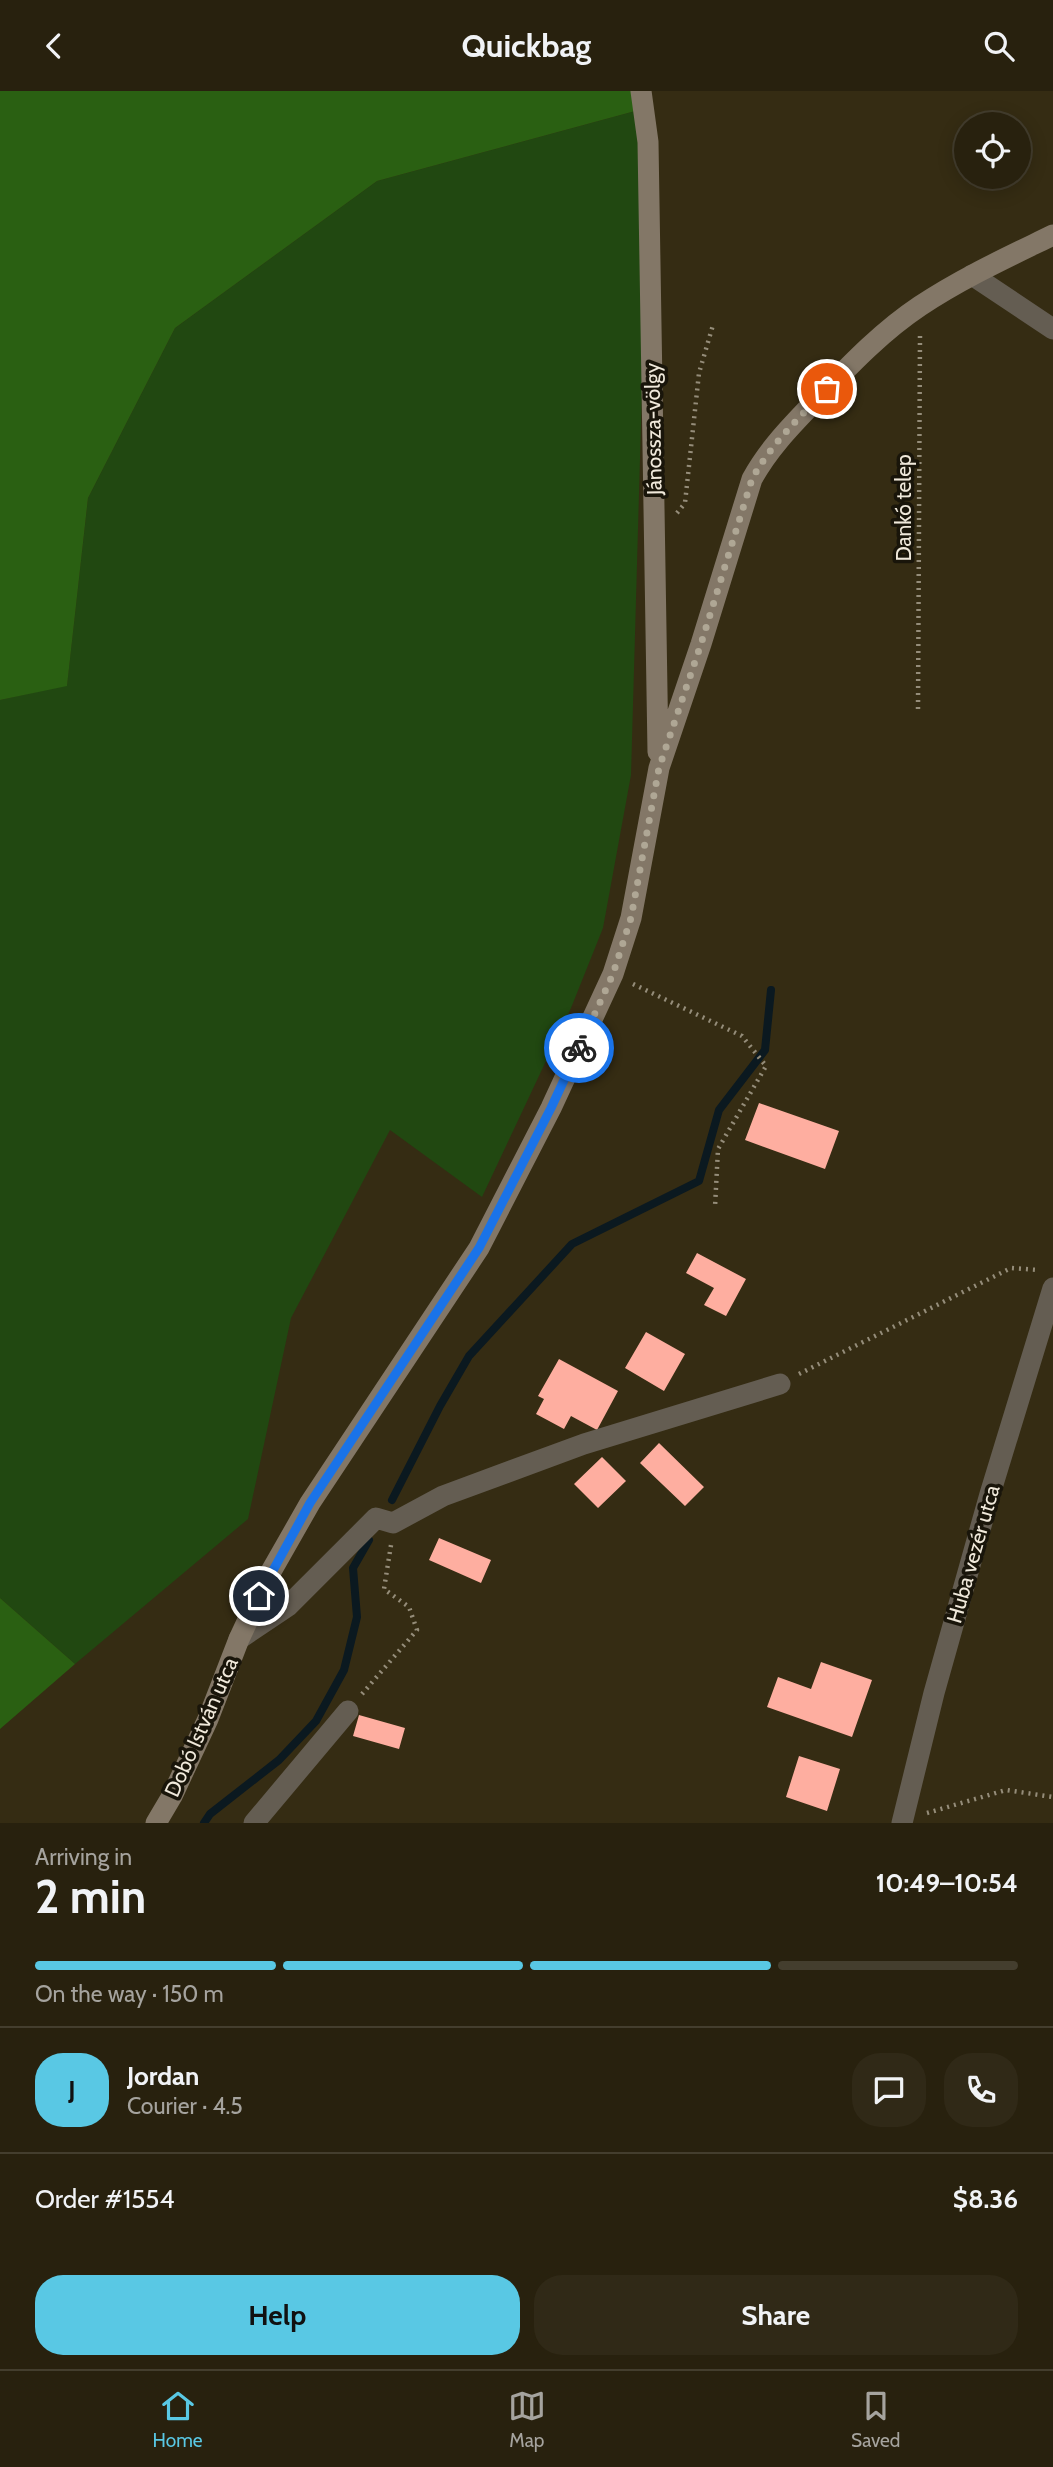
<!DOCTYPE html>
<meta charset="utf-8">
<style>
body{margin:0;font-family:Cabin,sans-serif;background:#302917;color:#f1f3f6;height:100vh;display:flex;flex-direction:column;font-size:26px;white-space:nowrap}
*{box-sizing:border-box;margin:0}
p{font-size:23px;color:#a5a39e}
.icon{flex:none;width:38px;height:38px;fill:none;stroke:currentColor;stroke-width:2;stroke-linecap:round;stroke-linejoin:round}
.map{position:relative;height:1732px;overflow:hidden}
.sheet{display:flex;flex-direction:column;background:#28210e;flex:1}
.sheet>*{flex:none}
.fabs{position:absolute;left:954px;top:21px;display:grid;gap:14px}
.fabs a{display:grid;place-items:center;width:77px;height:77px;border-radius:50%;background:#28210e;box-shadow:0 4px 18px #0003,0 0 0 2px #443e2e;font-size:35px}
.pin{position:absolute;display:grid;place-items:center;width:60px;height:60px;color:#fff;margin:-30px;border:4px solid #fff;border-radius:50%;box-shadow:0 2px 7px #0007}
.courier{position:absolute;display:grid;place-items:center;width:70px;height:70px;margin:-35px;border:5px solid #1a73e8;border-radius:50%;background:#fff;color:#222;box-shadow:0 2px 9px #0007}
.headline em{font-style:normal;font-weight:700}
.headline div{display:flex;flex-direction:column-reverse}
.headline{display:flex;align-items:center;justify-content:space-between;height:119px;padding:0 35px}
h1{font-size:46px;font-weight:700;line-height:52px}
.bar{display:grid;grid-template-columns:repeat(4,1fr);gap:10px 7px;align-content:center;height:84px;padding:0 35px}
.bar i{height:9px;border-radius:5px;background:#443e2e}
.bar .selected{background:#59c8e4}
.bar p{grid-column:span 4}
.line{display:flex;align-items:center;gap:18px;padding:0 35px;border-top:2px solid #443e2e}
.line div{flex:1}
.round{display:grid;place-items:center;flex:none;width:74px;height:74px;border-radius:28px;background:#302917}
.cta{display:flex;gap:14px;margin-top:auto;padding:14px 35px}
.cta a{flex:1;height:80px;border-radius:28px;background:#59c8e4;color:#111;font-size:28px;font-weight:700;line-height:80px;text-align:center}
.cta a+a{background:#302917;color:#f1f3f6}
header{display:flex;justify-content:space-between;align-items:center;height:91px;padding:0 35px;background:#28210e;font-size:32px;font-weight:700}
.tabs{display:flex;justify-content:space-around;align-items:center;height:98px;border-top:2px solid #443e2e;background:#28210e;font-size:19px;color:#a5a39e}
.tabs a{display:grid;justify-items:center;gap:4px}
.tabs .selected{color:#59c8e4}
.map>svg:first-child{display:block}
.green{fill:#214811}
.forest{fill:#2a6012}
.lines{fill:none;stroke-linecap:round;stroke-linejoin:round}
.stream{stroke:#0b1920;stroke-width:8}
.building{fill:#feaea0}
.path{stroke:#958d7a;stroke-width:4.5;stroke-dasharray:2 5;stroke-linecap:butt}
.street{stroke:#645d52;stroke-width:21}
.secondary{stroke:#837767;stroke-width:21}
.done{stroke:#afa795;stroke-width:7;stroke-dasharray:0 12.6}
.route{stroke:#1a73e8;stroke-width:9}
.labels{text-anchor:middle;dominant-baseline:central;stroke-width:7;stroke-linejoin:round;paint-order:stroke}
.street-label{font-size:21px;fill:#f0e9db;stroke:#19150a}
</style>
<header><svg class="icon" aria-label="back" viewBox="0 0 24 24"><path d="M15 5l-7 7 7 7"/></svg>Quickbag<svg class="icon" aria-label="search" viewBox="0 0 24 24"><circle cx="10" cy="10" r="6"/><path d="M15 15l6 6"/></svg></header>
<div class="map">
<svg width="1053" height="1732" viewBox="0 0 1053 1732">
<rect width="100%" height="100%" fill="#352c13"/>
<path class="green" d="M650,16l-19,668 -28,153 -32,80 -89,189 -92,-67 -99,188 -43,201 -173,145 -75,-66v-898l67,-15 21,-187 87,-170 202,-147z"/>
<path class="forest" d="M0,0h651l-1,16 -273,74 -202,147 -87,170 -21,188 -67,14z
M0,1507l75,66 -75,65z"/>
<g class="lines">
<path class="stream" d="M392,1409l48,-94 29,-50 103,-112 127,-63 20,-71 46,-60 6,-60
M204,1732l6,-9 69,-54 37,-39 28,-51 13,-53 -4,-49 16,-28"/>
</g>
<path class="building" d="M759,1012l80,28 -14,38 -80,-29z
M697,1162l49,26 -20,37 -22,-11 10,-17 -28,-15z
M646,1241l39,22 -21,37 -39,-23z
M559,1268l59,32 -21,39 -26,-14 -7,13 -28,-15 8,-15 -6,-3z
M659,1352l45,44 -19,19 -45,-43z
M602,1366l24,24 -28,27 -24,-24z
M439,1447l52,22 -10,23 -52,-23z
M821,1571l51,18 -20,57 -85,-30 11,-30 33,12z
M359,1624l46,13 -6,21 -46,-13z
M799,1665l41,13 -13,42 -41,-14z"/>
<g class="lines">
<path class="path" d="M677,422l8,-10 14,-130 14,-48
M918,618l2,-374
M633,893l109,52 24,30 -48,83 -3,58
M799,1283l212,-106 27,2
M362,1603l55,-64 -8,-23 -25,-18 7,-44
M927,1722l79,-23 47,7"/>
<path class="street" d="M972,184l81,54
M239,1548l49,-33 88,-88 17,5 50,-27 141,-52 196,-60
M254,1732l94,-112
M902,1732l32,-130 56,-199 63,-206"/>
<path class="secondary" d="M641,0l7,51 10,610
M156,1732l16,-27 36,-77 31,-80 30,-64 41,-72 169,-255 72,-140 62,-134 18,-56 28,-150 42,-124 51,-165c17,-31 40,-54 64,-79 33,-34 65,-68 104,-94 42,-28 88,-49 133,-71"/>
</g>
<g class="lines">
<path class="done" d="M579,957l34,-74 18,-56 28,-150 42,-124 51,-165c19,-35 47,-61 75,-90"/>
<path class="route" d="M259,1505l51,-93 169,-255 72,-140 28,-60"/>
</g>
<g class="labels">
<g class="street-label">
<text transform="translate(653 338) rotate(-91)">Jánossza-völgy</text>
<text transform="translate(903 417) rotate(-90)">Dankó telep</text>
<text transform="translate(973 1463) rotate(-74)">Huba vezér utca</text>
<text transform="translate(201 1636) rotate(-66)">Dobó István utca</text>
</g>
</g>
</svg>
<div class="fabs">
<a><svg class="icon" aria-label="locate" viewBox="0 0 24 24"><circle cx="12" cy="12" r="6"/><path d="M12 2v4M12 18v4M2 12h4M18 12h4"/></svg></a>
</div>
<div class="pin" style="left:827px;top:298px;background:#ea580c"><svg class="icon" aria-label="bag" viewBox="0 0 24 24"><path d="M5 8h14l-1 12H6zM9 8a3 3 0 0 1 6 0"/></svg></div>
<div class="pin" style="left:259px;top:1505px;background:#1f2937"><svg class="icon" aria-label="home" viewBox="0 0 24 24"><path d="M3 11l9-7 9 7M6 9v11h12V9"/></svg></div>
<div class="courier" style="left:579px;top:957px"><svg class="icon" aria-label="bike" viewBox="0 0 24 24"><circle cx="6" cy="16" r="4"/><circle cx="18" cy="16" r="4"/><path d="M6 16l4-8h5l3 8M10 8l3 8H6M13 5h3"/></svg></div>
</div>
<section class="sheet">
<div class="headline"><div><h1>2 min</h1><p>Arriving in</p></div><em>10:49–10:54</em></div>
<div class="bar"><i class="selected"></i><i class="selected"></i><i class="selected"></i><i></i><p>On the way · 150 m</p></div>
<div class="line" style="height:126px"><b class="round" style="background:#59c8e4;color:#111">J</b><div><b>Jordan</b><p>Courier · 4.5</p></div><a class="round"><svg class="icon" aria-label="chat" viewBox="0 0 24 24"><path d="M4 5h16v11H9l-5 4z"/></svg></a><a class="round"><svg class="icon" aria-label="phone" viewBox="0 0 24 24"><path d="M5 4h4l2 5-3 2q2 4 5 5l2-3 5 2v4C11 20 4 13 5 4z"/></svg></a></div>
<div class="line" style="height:91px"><div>Order #1554</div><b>$8.36</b></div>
<div class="cta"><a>Help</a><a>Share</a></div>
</section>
<nav class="tabs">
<a class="selected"><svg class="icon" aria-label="home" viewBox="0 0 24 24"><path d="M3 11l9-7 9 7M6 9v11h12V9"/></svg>Home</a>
<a><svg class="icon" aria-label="map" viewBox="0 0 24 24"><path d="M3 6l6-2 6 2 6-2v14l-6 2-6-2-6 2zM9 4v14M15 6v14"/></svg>Map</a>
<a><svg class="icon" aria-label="saved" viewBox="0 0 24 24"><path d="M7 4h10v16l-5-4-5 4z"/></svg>Saved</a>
</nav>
